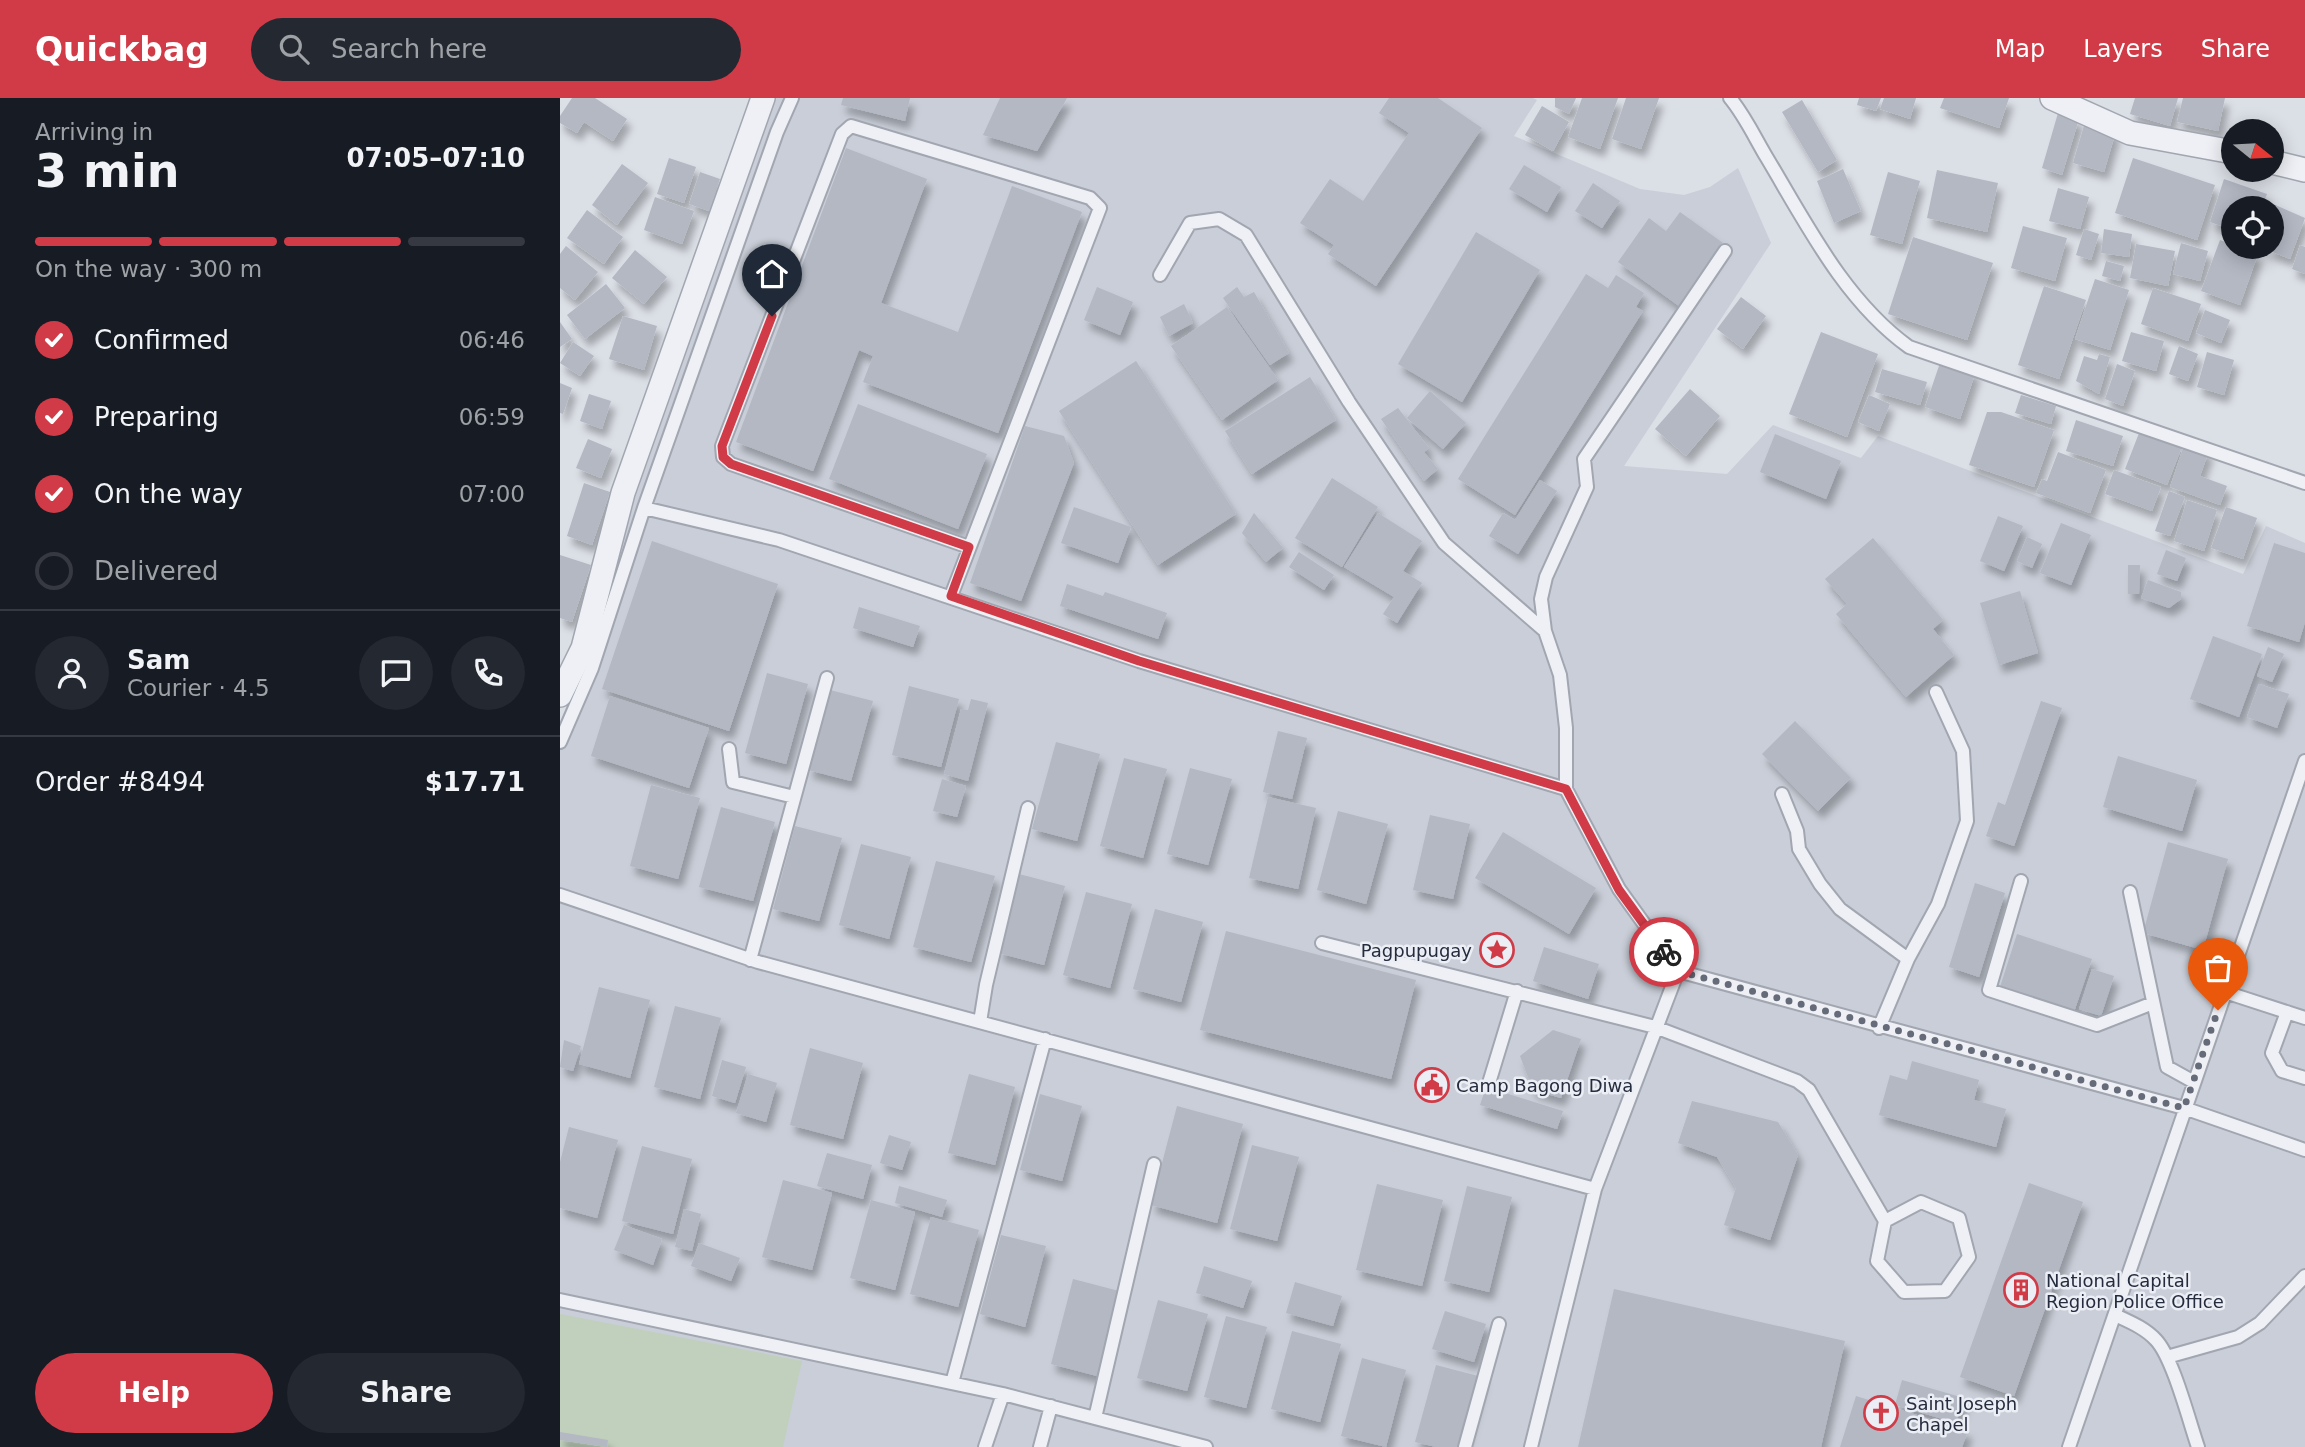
<!DOCTYPE html>
<meta charset="utf-8">
<style>
body{margin:0;font-family:"DejaVu Sans",sans-serif;background:#242831;color:#f1f3f6;height:100vh;display:flex;flex-direction:column;font-size:26px;white-space:nowrap}
*{box-sizing:border-box;margin:0}
p{font-size:23px;color:#9ea1a6}
.icon{flex:none;width:38px;height:38px;fill:none;stroke:currentColor;stroke-width:2;stroke-linecap:round;stroke-linejoin:round}
.map{position:relative;flex:1;overflow:hidden}
.drawer{display:flex;flex-direction:column;background:#171b24;width:560px}
.drawer>*{flex:none}
.needle{width:46px;rotate:108deg}
.controls{position:absolute;left:1661px;top:21px;display:grid;gap:14px}
.controls a{display:grid;place-items:center;width:63px;height:63px;border-radius:50%;background:#171b24;box-shadow:0 4px 18px #0003;font-size:35px}
.pin{position:absolute;display:grid;place-items:center;width:60px;height:60px;color:#fff;margin:-72px -30px;border-radius:50% 50% 50% 0;rotate:-45deg;box-shadow:0 0 7px #0007}
.pin .icon{rotate:45deg}
.courier{position:absolute;display:grid;place-items:center;width:70px;height:70px;margin:-35px;border:5px solid #d13b47;border-radius:50%;background:#fff;color:#222;box-shadow:0 2px 9px #0007}
.summary em{font-style:normal;font-weight:600}
.summary div{display:flex;flex-direction:column-reverse}
.summary{display:flex;align-items:center;justify-content:space-between;height:119px;padding:0 35px}
h1{font-size:46px;font-weight:600;line-height:52px}
.bar{display:grid;grid-template-columns:repeat(4,1fr);gap:10px 7px;align-content:center;height:84px;padding:0 35px}
.bar i{height:9px;border-radius:5px;background:#363941}
.bar .on{background:#d13b47}
.bar p{grid-column:span 4}
.line{display:flex;align-items:center;gap:18px;padding:0 35px;border-top:2px solid #363941}
.line div{flex:1}
.round{display:grid;place-items:center;flex:none;width:74px;height:74px;border-radius:37px;background:#242831}
ol{padding:0 35px;list-style:none}
li{display:flex;align-items:center;gap:21px;height:77px}
li p{margin-inline-start:auto}
li .icon{padding:7px;border-radius:50%;background:#d13b47;color:#fff;stroke-width:4}
li:last-child{color:#9ea1a6}
li i{width:38px;height:38px;border:4px solid #363941;border-radius:50%}
.action{display:flex;gap:14px;margin-top:auto;padding:14px 35px}
.action a{flex:1;height:80px;border-radius:42px;background:#d13b47;color:#fff;font-size:28px;font-weight:600;line-height:80px;text-align:center}
.action a+a{background:#242831;color:#f1f3f6}
header{display:flex;align-items:center;gap:42px;box-sizing:border-box;height:98px;padding:0 35px;background:#d13b47;color:#fff}
header strong{font-size:33px}
nav{display:flex;gap:38px;margin-inline-start:auto;font-size:24px}
.search{width:490px;height:63px;background:#242831;display:flex;align-items:center;gap:18px;box-sizing:border-box;padding:0 24px;border-radius:38px;color:#9ea1a6;font-size:26px}
main{display:flex;flex:1;min-height:0}
.map>svg:first-child{display:block}
.built{fill:#c9ced8}
.green{fill:#c0d0bc}
.building{fill:#b3b8c3;filter:url(#shadow)}
.lines{fill:none;stroke-linecap:round;stroke-linejoin:round}
.lane-casing{stroke:#a1a6b0;stroke-width:16}
.street-casing{stroke:#a1a6b0;stroke-width:26}
.lane{stroke:#eef0f5;stroke-width:12}
.street{stroke:#eef0f5;stroke-width:23}
.done{stroke:#656b78;stroke-width:7;stroke-dasharray:0 12.6}
.route{stroke:#d13b47;stroke-width:9}
.labels{text-anchor:middle;dominant-baseline:central;stroke-width:5;stroke-linejoin:round;paint-order:stroke}
.poi-label{font-size:18px;fill:#252c3d;stroke:#ebeef4;text-anchor:start}
</style>
<header>
<strong>Quickbag</strong>
<div class="search"><svg class="icon" aria-label="search" viewBox="0 0 24 24"><circle cx="10" cy="10" r="6"/><path d="M15 15l6 6"/></svg>Search here</div>
<nav><a>Map</a><a>Layers</a><a>Share</a></nav>
</header>
<main>
<section class="drawer">
<div class="summary"><div><h1>3 min</h1><p>Arriving in</p></div><em>07:05–07:10</em></div>
<div class="bar"><i class="on"></i><i class="on"></i><i class="on"></i><i></i><p>On the way · 300 m</p></div>
<ol>
<li><svg class="icon" aria-label="check" viewBox="0 0 24 24"><path d="M5 12l5 5 9-10"/></svg>Confirmed<p>06:46</p></li>
<li><svg class="icon" aria-label="check" viewBox="0 0 24 24"><path d="M5 12l5 5 9-10"/></svg>Preparing<p>06:59</p></li>
<li><svg class="icon" aria-label="check" viewBox="0 0 24 24"><path d="M5 12l5 5 9-10"/></svg>On the way<p>07:00</p></li>
<li><i></i>Delivered</li>
</ol>
<div class="line" style="height:126px"><a class="round"><svg class="icon" aria-label="person" viewBox="0 0 24 24"><circle cx="12" cy="8" r="4"/><path d="M4 21q1-7 8-7t8 7"/></svg></a><div><b>Sam</b><p>Courier · 4.5</p></div><a class="round"><svg class="icon" aria-label="chat" viewBox="0 0 24 24"><path d="M4 5h16v11H9l-5 4z"/></svg></a><a class="round"><svg class="icon" aria-label="phone" viewBox="0 0 24 24"><path d="M5 4h4l2 5-3 2q2 4 5 5l2-3 5 2v4C11 20 4 13 5 4z"/></svg></a></div>
<div class="line" style="height:91px"><div>Order #8494</div><b>$17.71</b></div>
<div class="action"><a>Help</a><a>Share</a></div>
</section>
<div class="map">
<svg width="1745" height="1349" viewBox="0 0 1745 1349">
<defs>
<filter id="shadow"><feDropShadow dx="4.5" dy="8" stdDeviation="3.5" flood-color="#0004"/></filter>
</defs>
<rect width="100%" height="100%" fill="#dbdfe6"/>
<path class="built" d="M216,0h757l4,2 -23,36 126,53 44,6 26,-8 28,-19 33,75 -147,223 103,8 46,-49 88,33 17,-22 365,138 23,-48 39,17v904h-1745v-725l30,-69 45,-155z"/>
<path class="green" d="M0,1216l242,47 -19,86h-223z"/>
<path class="building" d="M12,0h23l32,21 -14,22 -29,-19 -7,11 -17,-10v-7z
M283,0h67l-5,23 -64,-16z
M440,0h67l-30,53 -54,-16z
M829,0h49l44,30 -106,158 -48,-32 6,-9 -34,-22 30,-44 33,22 46,-68 -30,-20z
M995,0h21l-7,16 -14,-7z
M1022,0h36l-18,51 -32,-12z
M1066,0h33l-18,51 -29,-10z
M1299,0h22l-5,13 -19,-6z
M1324,0h32l-6,21 -30,-10z
M1384,0h65l-10,30 -59,-20z
M1575,0h43l-8,28 -40,-12z
M1623,0h42l-7,33 -41,-9z
M1242,2l35,60 -19,12 -36,-60z
M982,8l27,16 -16,29 -28,-16z
M1498,15l21,6 -17,56 -20,-7z
M1525,24l31,9 -12,41 -31,-9z
M286,50l81,31 -46,124 77,29 54,-146 70,26 -84,221 -135,-51 10,-26 -14,-6 -46,121 -77,-29z
M109,60l27,9 -12,36 -27,-9z
M1573,60l82,27 -18,55 -82,-27z
M62,66l26,19 -31,42 -25,-20z
M964,67l37,22 -14,25 -38,-23z
M1283,71l18,42 -27,12 -17,-42z
M1377,72l61,13 -11,49 -60,-14z
M140,74l20,7 -11,32 -20,-7z
M1328,74l32,9 -18,63 -32,-9z
M1664,81l43,15 -5,14h-29v22l-23,-8z
M1033,85l27,18 -18,27 -27,-17z
M1498,90l31,9 -9,32 -31,-8z
M95,99l39,14 -12,33 -38,-14z
M1713,106l32,14 -15,41 -30,-12h12z
M27,112l36,27 -19,27 -37,-26z
M1120,114l43,31 -44,63 -61,-44 31,-44 17,13z
M1463,128l44,12 -12,43 -44,-13z
M1524,131l15,5 -8,26 -15,-5z
M1544,131l28,5 -3,23 -28,-4z
M916,134l64,38 -78,132 -64,-38z
M1353,139l80,26 -26,77 -79,-26z
M1660,142l38,14 -18,51 -39,-14z
M1621,145l27,8 -8,30 -27,-7z
M1576,146l39,7 -7,35 -38,-8z
M1740,147l5,2v27l-13,-5z
M6,148l32,26 -23,28 -15,-12v-34z
M75,152l32,27 -23,27 -32,-26z
M1546,163l18,5 -4,15 -18,-5z
M1026,176l22,14 8,-13 28,18 -8,14 7,4 -128,204 -57,-36z
M1535,181l34,11 -19,60 -35,-11z
M46,186l19,24 -40,31 -18,-24z
M1484,188l42,14 -27,79 -41,-14z
M537,189l36,15 -13,33 -36,-15z
M677,189l7,10 10,-5 35,61 -19,12 -47,-67z
M1593,190l48,16 -13,37 -47,-17z
M1181,199l25,19 -23,33 -26,-20z
M624,206l9,19 -24,13 -9,-19z
M667,209l51,73 -56,40 -51,-74z
M1645,212l25,10 -9,23 -25,-10z
M63,218l34,10 -13,44 -35,-11z
M0,224l12,17 -12,8z
M1261,234l57,22 -31,83 -58,-23z
M1571,234l33,9 -8,30 -34,-10z
M13,244l21,14 -14,20 -20,-13z
M1619,248l19,8 -10,27 -19,-7z
M1647,254l27,8 -10,35 -27,-8z
M1539,256l11,3 -11,37 -23,-13 8,-25 13,4z
M1381,262l35,11 -16,48 -35,-12z
M576,263l100,153 -78,51 -99,-154z
M1557,266l18,7 -12,35 -18,-7z
M1322,271l45,13 -7,23 -45,-13z
M750,279l26,43 -84,54 -27,-43z
M0,285l12,5 -9,26 -3,-1z
M1130,291l30,27 -34,40 -31,-27z
M870,293l36,32 -23,26 -36,-31z
M29,296l22,7 -9,28 -22,-8z
M1309,297l21,9 -11,27 -21,-9z
M1461,297l35,11 -5,18 -36,-11z
M298,306l129,50 -29,75 -129,-50z
M838,310l31,40 -5,4 14,17 -14,12 -43,-62z
M1427,314h14l53,18 -20,57 -65,-22z
M1516,322l47,16 -10,30 -47,-15z
M465,328l39,10 10,27 -53,138 -51,-18z
M1581,330l42,16 -16,41 -42,-16z
M1215,336l66,27 -15,38 -66,-27z
M28,341l24,10 -11,29 -25,-10z
M1625,344l24,9 -9,25 27,10 -7,19 -50,-18z
M1498,354l48,18 -16,43 -54,-20 6,-14 5,2z
M1554,372l47,17 -9,24 -47,-17z
M772,380l46,29 -36,60 -47,-29z
M980,382l17,11 -39,63 -29,-18 14,-23 12,7z
M24,385l26,9 -18,53 -25,-9z
M1609,393l16,6 -15,39 -15,-5z
M1627,402l30,10 -13,41 -30,-10z
M514,409l57,20 -13,36 -57,-20z
M1666,409l31,11 -14,41 -32,-11z
M694,415l29,35 -17,14 -24,-29z
M818,415l44,28 -19,30 19,12 -25,40 -14,-9 11,-17 -50,-30z
M1438,418l25,10 -19,45 -24,-10z
M1501,425l30,12 -20,50 -31,-12z
M1467,439l15,7 -10,24 -15,-7z
M1313,440l70,82 -10,9 21,26 -48,42 -70,-83 11,-10 -22,-25z
M92,443l126,43 -49,147 -127,-42z
M1714,445l31,10v69l-6,20 -52,-16z
M1606,452l20,8 -9,23 -20,-7z
M739,454l35,23 -10,15 -35,-23z
M0,457l31,10 -19,57 -12,-4z
M1568,467h12l-1,29h-11z
M1588,482l33,12v7l-12,9 -28,-10z
M507,486l36,12 2,-4 62,21 -9,26 -98,-33z
M1460,493l18,62 -39,12 -19,-62z
M299,509l61,19 -7,21 -60,-19z
M1653,538l49,18 -23,63 -49,-18z
M1708,549l16,7 -12,28 -15,-6z
M207,575l41,11 -22,80 -41,-11z
M1699,586l30,10 -12,34 -30,-11z
M349,588l50,13 -18,68 -49,-12z
M270,592l43,11 -22,80 -43,-11z
M50,598l99,32 -20,60 -98,-32z
M411,601l17,4 -20,78 -24,-7 17,-65 7,1z
M1481,603l21,7 -48,138 -28,-10 12,-34 7,3z
M1235,623l56,57 -33,33 -56,-57z
M718,633l29,7 -15,61 -29,-7z
M496,644l44,12 -23,87 -45,-12z
M1558,658l79,24 -15,51 -79,-24z
M564,660l43,11 -24,89 -43,-12z
M630,670l42,11 -24,86 -41,-11z
M382,681l24,7 -9,31 -24,-6z
M91,687l49,13 -22,81 -48,-13z
M708,699l48,11 -18,81 -49,-11z
M161,709l54,15 -22,79 -54,-14z
M778,713l50,13 -22,80 -49,-14z
M870,717l40,9 -17,75 -40,-9z
M235,728l47,12 -23,83 -46,-12z
M943,734l93,56 -27,46 -94,-56z
M1608,744l60,17 -25,91 -60,-17z
M301,746l50,13 -22,82 -50,-14z
M376,763l59,15 -24,86 -58,-15z
M459,776l46,12 -21,79 -46,-12z
M1415,785l30,10 -26,84 -30,-10z
M526,794l46,12 -22,84 -47,-13z
M595,811l48,13 -22,80 -48,-13z
M666,833l190,49 -25,99 -191,-49z
M1457,836l75,25 -18,53 -74,-25z
M984,849l55,17 -11,35 -55,-18z
M1532,871l22,7 -13,40 -22,-7z
M39,889l51,13 -20,78 -51,-14z
M115,908l46,12 -21,81 -46,-12z
M993,932l28,9 -20,59 -28,-8 -13,-34z
M4,942l17,6 -8,25 -13,-4z
M250,950l53,15 -20,76 -53,-14z
M162,962l24,7 -11,36 -23,-7z
M1352,963l67,19 -5,20 32,9 -10,38 -117,-32 11,-40 17,5z
M188,976l29,9 -11,39 -30,-9z
M409,976l46,13 -20,78 -47,-12z
M926,989l77,24 -6,18 -77,-24z
M480,996l42,12 -20,75 -42,-11z
M1132,1003l86,21 20,33 -28,85 -46,-15 12,-37 -19,-31 -39,-14z
M617,1008l66,18 -26,99 -66,-18z
M9,1029l49,13 -21,78 -37,-10v-46z
M329,1037l22,7 -9,28 -22,-7z
M692,1047l47,12 -22,84 -47,-12z
M82,1048l50,13 -19,75 -51,-13z
M267,1055l45,12 -9,34 -46,-13z
M223,1082l49,13 -20,77 -50,-13z
M1469,1085l54,19 -69,194 -54,-19z
M817,1086l66,16 -21,86 -66,-16z
M339,1088l48,14 -5,17 -47,-14z
M907,1088l45,11 -23,95 -45,-11z
M311,1102l44,12 -20,78 -45,-12z
M124,1111l17,5 -9,37 -17,-4z
M371,1119l48,13 -21,77 -48,-13z
M64,1127l38,14 -9,26 -39,-15z
M441,1137l45,11 -21,81 -45,-13z
M139,1145l41,15 -9,23 -40,-15z
M644,1168l48,15 -9,27 -47,-15z
M513,1181l46,12 -22,85 -46,-12z
M735,1184l47,14 -9,30 -47,-13z
M1054,1191l231,52 -24,106h-243z
M598,1202l50,14 -21,77 -50,-13z
M885,1213l41,13 -12,38 -42,-13z
M666,1218l41,11 -21,81 -42,-11z
M732,1233l49,13 -21,78 -49,-13z
M802,1260l44,12 -20,77 -45,-11z
M876,1267l46,12 -19,70h-27l-21,-5z
M1342,1282l62,18 -8,25 -61,-18z
M1296,1298l112,35 -6,16h-122z
M0,1334l48,8 -1,7 -47,-7z"/>
<g class="lines">
<g class="lane-casing">
<path id="lane" d="M1170,0c15,18 25,40 37,60 40,67 78,143 142,189l396,136
M1165,153l-141,208 3,28 -41,90 -5,22 4,32 15,44 6,53v61l53,100 59,82 506,137 121,42
M600,177l30,-52 29,-4 27,16 103,167 95,141 101,88
M84,410l135,32 360,121 427,128
M391,498l149,-388 -10,-10 -239,-72 -9,8 -120,312 1,11 8,7 238,83
M0,644l32,-74 52,-160 133,-376 15,-34
M169,651l4,33 61,15
M1222,696l15,37 2,18 21,35 20,25 68,50
M1461,783l-32,109 108,35 56,-22
M1570,794l37,175 27,15
M0,797l198,67 837,227
M762,845l333,84 142,54 12,9 76,131 -8,40 27,31 41,-1 24,-34 -10,-39 -38,-16 -36,19
M190,862l77,-282
M1665,894l80,26
M1727,914l-15,41 10,18 23,7
M420,924l6,-37 42,-177
M1319,930l29,-69 30,-55 29,-83 -4,-70 -27,-59
M929,985l28,-92
M0,1202l443,94 203,53
M1555,1217c15,7 30,13 41,25 17,18 33,81 42,107
M1607,1259l71,-20 22,-14 45,-47
M392,1285l93,-344
M535,1320l59,-254
M425,1349l18,-53
M480,1349l11,-41
M905,1349l34,-123
M971,1349l64,-258 83,-218
M1509,1349l236,-686"/>
</g>
<g class="street-casing">
<path id="street" d="M1492,0l78,35 103,19
M1712,64l33,8
M0,597l23,-47 40,-155 140,-395"/>
</g>
<use href="#lane" class="lane"/>
<use href="#street" class="street"/>
</g>
<g class="lines">
<path class="done" d="M1104,854l14,19 506,137 34,-98"/>
<path class="route" d="M212,218l-50,130 1,11 8,7 238,83 -18,49 188,65 427,128 53,101 45,62"/>
</g>
<defs>
<g id="sight-ring" transform="scale(1.75)"><circle r="9.5" fill="#ebeef4" stroke="#d13b47" stroke-width="1.5"/><path d="M0-6L1.8-2.2L6-1.7L2.9 1.2L3.7 5.4L0 3.3L-3.7 5.4L-2.9 1.2L-6-1.7L-1.8-2.2Z" fill="#d13b47"/></g>
<g id="civic-ring" transform="scale(1.75)"><circle r="9.5" fill="#ebeef4" stroke="#d13b47" stroke-width="1.5"/><path d="M-.6-6.5H3V-4.5H.6V-3L4-1V1h2V6H-6V1h2V-1L-.6-3ZM-1.2 2.5V6h2.4V2.5Z" fill="#d13b47"/></g>
<g id="building-ring" transform="scale(1.75)"><circle r="9.5" fill="#ebeef4" stroke="#d13b47" stroke-width="1.5"/><path d="M-4-6H4V6H1V3H-1V6H-4ZM-2.5-4.3h1.7v1.8h-1.7ZM.8-4.3h1.7v1.8H.8ZM-2.5-1h1.7V.8h-1.7ZM.8-1h1.7V.8H.8Z" fill="#d13b47"/></g>
<g id="church-ring" transform="scale(1.75)"><circle r="9.5" fill="#ebeef4" stroke="#d13b47" stroke-width="1.5"/><path d="M-1.2-6h2.4v3.5h3.3v2.4h-3.3V6h-2.4V-.1h-3.3v-2.4h3.3Z" fill="#d13b47"/></g>
</defs>
<g fill-rule="evenodd">
<use href="#sight-ring" x="937" y="852"/>
<use href="#civic-ring" x="872" y="987"/>
<use href="#building-ring" x="1461" y="1192"/>
<use href="#church-ring" x="1321" y="1315"/>
</g>
<g class="labels">
<g class="poi-label">
<text x="912" y="852" text-anchor="end">Pagpupugay</text>
<text x="896" y="987">Camp Bagong Diwa</text>
<text x="1486" y="1182">National Capital<tspan x="1486" dy="21">Region Police Office</tspan></text>
<text x="1346" y="1305">Saint Joseph<tspan x="1346" dy="21">Chapel</tspan></text>
</g>
</g>
</svg>
<div class="controls">
<a><svg class="needle" viewBox="-14 -14 28 28"><path d="M0-13l5 13h-10z" fill="#e53935"/><path d="M0 13l5-13h-10z" fill="#9ea1a6"/></svg></a>
<a><svg class="icon" aria-label="locate" viewBox="0 0 24 24"><circle cx="12" cy="12" r="6"/><path d="M12 2v4M12 18v4M2 12h4M18 12h4"/></svg></a>
</div>
<div class="pin" style="left:1658px;top:912px;background:#ea580c"><svg class="icon" aria-label="bag" viewBox="0 0 24 24"><path d="M5 8h14l-1 12H6zM9 8a3 3 0 0 1 6 0"/></svg></div>
<div class="pin" style="left:212px;top:218px;background:#1f2937"><svg class="icon" aria-label="home" viewBox="0 0 24 24"><path d="M3 11l9-7 9 7M6 9v11h12V9"/></svg></div>
<div class="courier" style="left:1104px;top:854px"><svg class="icon" aria-label="bike" viewBox="0 0 24 24"><circle cx="6" cy="16" r="4"/><circle cx="18" cy="16" r="4"/><path d="M6 16l4-8h5l3 8M10 8l3 8H6M13 5h3"/></svg></div>
</div>
</main>
